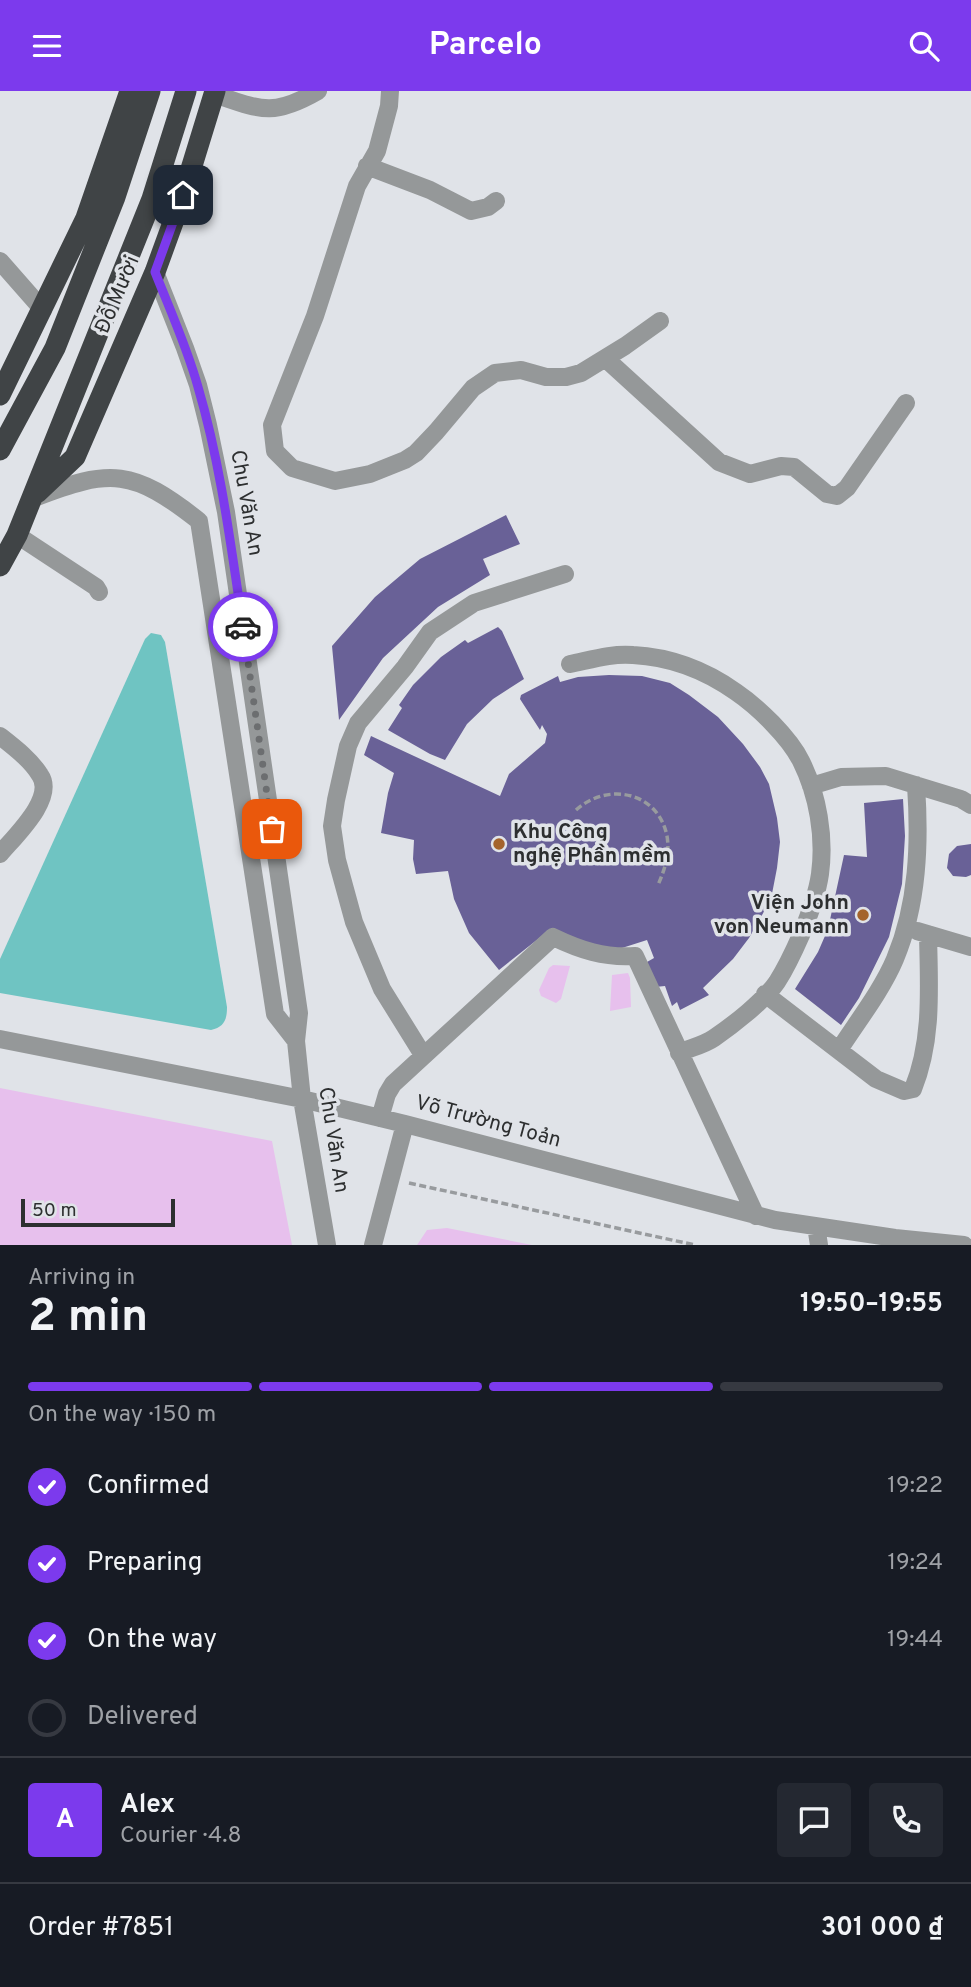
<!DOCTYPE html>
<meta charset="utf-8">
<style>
body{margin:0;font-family:Overpass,sans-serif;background:#242831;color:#f1f3f6;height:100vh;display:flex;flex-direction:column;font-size:26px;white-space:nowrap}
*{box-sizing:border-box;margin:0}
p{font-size:23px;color:#9ea1a6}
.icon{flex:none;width:38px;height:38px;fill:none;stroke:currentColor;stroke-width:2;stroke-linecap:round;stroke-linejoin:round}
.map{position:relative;height:1154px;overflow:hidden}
.drawer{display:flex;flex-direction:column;background:#171b24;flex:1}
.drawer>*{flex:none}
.scale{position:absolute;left:21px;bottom:18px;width:154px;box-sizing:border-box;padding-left:7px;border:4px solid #2d2f30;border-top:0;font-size:19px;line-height:24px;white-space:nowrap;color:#2d2f30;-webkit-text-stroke:5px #e0e3e8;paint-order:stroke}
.pin{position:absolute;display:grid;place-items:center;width:60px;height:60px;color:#fff;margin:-30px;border-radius:14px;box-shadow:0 4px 10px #0006}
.courier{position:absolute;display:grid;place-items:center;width:70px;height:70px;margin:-35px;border:5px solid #7c3aed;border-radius:50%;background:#fff;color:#222;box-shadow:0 2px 9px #0007}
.summary em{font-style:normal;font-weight:700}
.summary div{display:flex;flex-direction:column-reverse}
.summary{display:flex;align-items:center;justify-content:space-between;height:119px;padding:0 28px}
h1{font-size:46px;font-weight:700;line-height:52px}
.bar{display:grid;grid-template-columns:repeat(4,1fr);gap:10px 7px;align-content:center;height:84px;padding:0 28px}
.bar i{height:9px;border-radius:5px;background:#363941}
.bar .active{background:#7c3aed}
.bar p{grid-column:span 4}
.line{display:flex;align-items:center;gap:18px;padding:0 28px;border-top:2px solid #363941}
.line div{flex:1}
.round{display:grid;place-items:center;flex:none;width:74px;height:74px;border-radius:7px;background:#242831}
ol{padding:0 28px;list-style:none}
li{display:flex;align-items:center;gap:21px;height:77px}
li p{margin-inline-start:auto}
li .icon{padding:7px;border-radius:50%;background:#7c3aed;color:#fff;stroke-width:4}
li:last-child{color:#9ea1a6}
li i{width:38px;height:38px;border:4px solid #363941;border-radius:50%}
header{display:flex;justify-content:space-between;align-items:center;height:91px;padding:0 28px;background:#7c3aed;color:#fff;font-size:32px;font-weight:700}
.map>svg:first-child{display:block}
.green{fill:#e7c0ed}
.water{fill:#6fc4c2}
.building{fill:#696197}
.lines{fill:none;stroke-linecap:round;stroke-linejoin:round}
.path{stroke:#989b9e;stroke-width:3.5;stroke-dasharray:7 3.5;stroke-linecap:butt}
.minor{stroke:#959899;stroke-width:18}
.highway{stroke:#404446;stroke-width:21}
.done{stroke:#6c6e70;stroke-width:7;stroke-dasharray:0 12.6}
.route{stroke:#7c3aed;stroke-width:9}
.poi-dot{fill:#a4642c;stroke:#e0e3e8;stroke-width:2.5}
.labels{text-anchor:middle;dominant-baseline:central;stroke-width:7;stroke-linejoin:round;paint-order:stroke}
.street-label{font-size:21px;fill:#2d2f30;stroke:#e0e3e8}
.poi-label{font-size:21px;font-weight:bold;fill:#2d2f30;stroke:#e0e3e8;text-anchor:start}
</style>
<header><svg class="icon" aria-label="menu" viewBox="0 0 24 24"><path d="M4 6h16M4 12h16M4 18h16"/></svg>Parcelo<svg class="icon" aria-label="search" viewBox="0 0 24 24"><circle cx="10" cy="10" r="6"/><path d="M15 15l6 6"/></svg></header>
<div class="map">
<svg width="971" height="1154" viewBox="0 0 971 1154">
<rect width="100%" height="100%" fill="#e0e3e8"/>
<path class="green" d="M553,874l17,1 -9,33 -5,4 -15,-7 -2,-6 10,-22z
M628,882l2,5 1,29 -21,4 2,-36z
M0,997l272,53 20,104h-292z
M447,1137l85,17h-115l10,-15z"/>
<path class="water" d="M151,542l10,2 4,7 62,365c0,13 -3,20 -16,23l-211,-37v-34l145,-320z"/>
<path class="building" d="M506,424l14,29 -37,15 7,16 -52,32 -55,51 -44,62 -7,-74 43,-49 45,-38z
M498,536l4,4 22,48 -31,20 -26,25 -22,36 -15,-6 -42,-24 14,-22 -3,-3 14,-20 28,-28 24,-17 3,3z
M609,584l33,1 28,7 19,12 29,22 25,27 17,23 9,17 8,34 3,24 -3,26 -6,31 -22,39 -16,21 -30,29 6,7 -29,15 -3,-8 -5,4 -7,-20 -10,1 -8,-25 7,-4 -7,-18 -25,8h-20l-39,-12 -11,-8 -53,42 -30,-37 -15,-34 -6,-28 -32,3 -3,-15 1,-19 -33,-7 7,-40 6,-20 -30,-18 7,-19 129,60 9,-22 36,-31 2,-9 -5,-9 -2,5 -20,-31 1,-4 37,-19 2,6 18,-5z
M903,708l2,37 -3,48 -13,53 -30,61 -18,27 -46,-36 23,-37 10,-23 16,-74 23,2 -3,-54z
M971,753v31l-5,2 -13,-1 -6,-8 2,-14 8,-8z"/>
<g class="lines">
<path class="path" d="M576,719c31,-28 82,-19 91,26 3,17 -2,33 -9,49
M409,1092l286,62"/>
<path class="minor" d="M390,0l-1,15 -12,45 -20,35 -42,130 -43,109 3,26 17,17 43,13 35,-7 35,-14 11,-7 20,-21 37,-44 22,-15 26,-3 25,7h20l15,-4 44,-27 35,-25
M214,3c47,16 59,23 104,-3
M367,75l63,24 41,21 17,-4 8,-6
M0,170l43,49
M155,181l30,76 13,37 10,40 18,87 73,501 -3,28 6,58 25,146
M606,268l113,103 31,12 31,-8 13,1 33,27 10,2 10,-8 59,-85
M34,407c77,-30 99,-29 165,23l76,493 21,27
M17,444l79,52 3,5
M570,573c20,-4 42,-11 63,-9 39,2 72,15 103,37 22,15 53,45 65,69 17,34 24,76 19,113 -3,21 -11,42 -19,61 -7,16 -15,33 -24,47 -13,19 -44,43 -63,56 -10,7 -24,10 -35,15
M0,645c14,11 31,24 40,39 16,23 -25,61 -40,79
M811,695l30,-9 45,-1 75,23 10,6
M917,840l54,16
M765,903l111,85 28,12 9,-2c20,-49 16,-102 15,-155
M0,948l302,60 103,25 370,96 120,18 69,7
M839,959c18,-28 43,-60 56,-91 23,-55 25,-116 21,-174
M423,964l-41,-66 -28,-67 -17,-62 -5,-34 4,-26 12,-54 10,-23 47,-56 25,-35 44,-29 91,-29
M380,1027l7,-24 6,-10 160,-147c27,13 51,21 82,19l121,260
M816,1135l3,19
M373,1154l32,-121"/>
<path class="highway" d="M0,304l86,-177 44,-127
M0,359l55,-102 60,-151 35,-106
M37,402l38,-36 80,-185 28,-77 32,-104
M0,475l17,-31 135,-336 34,-108"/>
</g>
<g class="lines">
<path class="done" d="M243,536l29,202"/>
<path class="route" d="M183,104l-28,77c15,38 32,75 43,115 23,78 33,160 45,240"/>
</g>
<g class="poi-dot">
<circle cx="499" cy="753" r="7"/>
<circle cx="863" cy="824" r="7"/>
</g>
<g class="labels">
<g class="street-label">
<text transform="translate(118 204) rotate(-67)">Đỗ Mười</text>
<text transform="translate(246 412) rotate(80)">Chu Văn An</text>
<text transform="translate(488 1031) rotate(15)">Võ Trường Toản</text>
<text transform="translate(333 1049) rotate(81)">Chu Văn An</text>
</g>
<g class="poi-label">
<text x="513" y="741">Khu Công<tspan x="513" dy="24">nghệ Phần mềm</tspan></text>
<text x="849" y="812" text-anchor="end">Viện John<tspan x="849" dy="24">von Neumann</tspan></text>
</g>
</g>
</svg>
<div class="scale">50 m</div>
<div class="pin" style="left:272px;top:738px;background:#ea580c"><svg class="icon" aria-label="bag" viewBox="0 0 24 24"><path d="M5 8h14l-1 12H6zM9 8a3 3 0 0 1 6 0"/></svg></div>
<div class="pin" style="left:183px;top:104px;background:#1f2937"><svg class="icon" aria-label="home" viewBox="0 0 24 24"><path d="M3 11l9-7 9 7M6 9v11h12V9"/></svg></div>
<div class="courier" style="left:243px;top:536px"><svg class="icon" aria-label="car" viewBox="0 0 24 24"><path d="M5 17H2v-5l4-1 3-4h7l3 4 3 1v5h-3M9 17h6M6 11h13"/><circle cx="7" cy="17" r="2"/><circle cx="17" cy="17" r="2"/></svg></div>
</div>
<section class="drawer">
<div class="summary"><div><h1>2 min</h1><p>Arriving in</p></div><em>19:50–19:55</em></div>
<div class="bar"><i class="active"></i><i class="active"></i><i class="active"></i><i></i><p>On the way · 150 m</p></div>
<ol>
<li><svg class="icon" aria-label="check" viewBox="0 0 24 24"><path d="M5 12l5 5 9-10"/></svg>Confirmed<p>19:22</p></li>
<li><svg class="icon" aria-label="check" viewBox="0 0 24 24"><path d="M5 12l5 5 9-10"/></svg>Preparing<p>19:24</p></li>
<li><svg class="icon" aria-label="check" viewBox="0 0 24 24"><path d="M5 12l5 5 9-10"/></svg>On the way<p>19:44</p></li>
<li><i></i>Delivered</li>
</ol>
<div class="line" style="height:126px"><b class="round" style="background:#7c3aed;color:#fff">A</b><div><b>Alex</b><p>Courier · 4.8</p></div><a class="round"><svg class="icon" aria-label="chat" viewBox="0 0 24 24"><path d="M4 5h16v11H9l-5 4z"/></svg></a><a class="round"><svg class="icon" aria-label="phone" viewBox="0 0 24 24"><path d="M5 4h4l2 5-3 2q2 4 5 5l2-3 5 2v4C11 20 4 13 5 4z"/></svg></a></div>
<div class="line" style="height:91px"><div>Order #7851</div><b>301 000 ₫</b></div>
</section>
